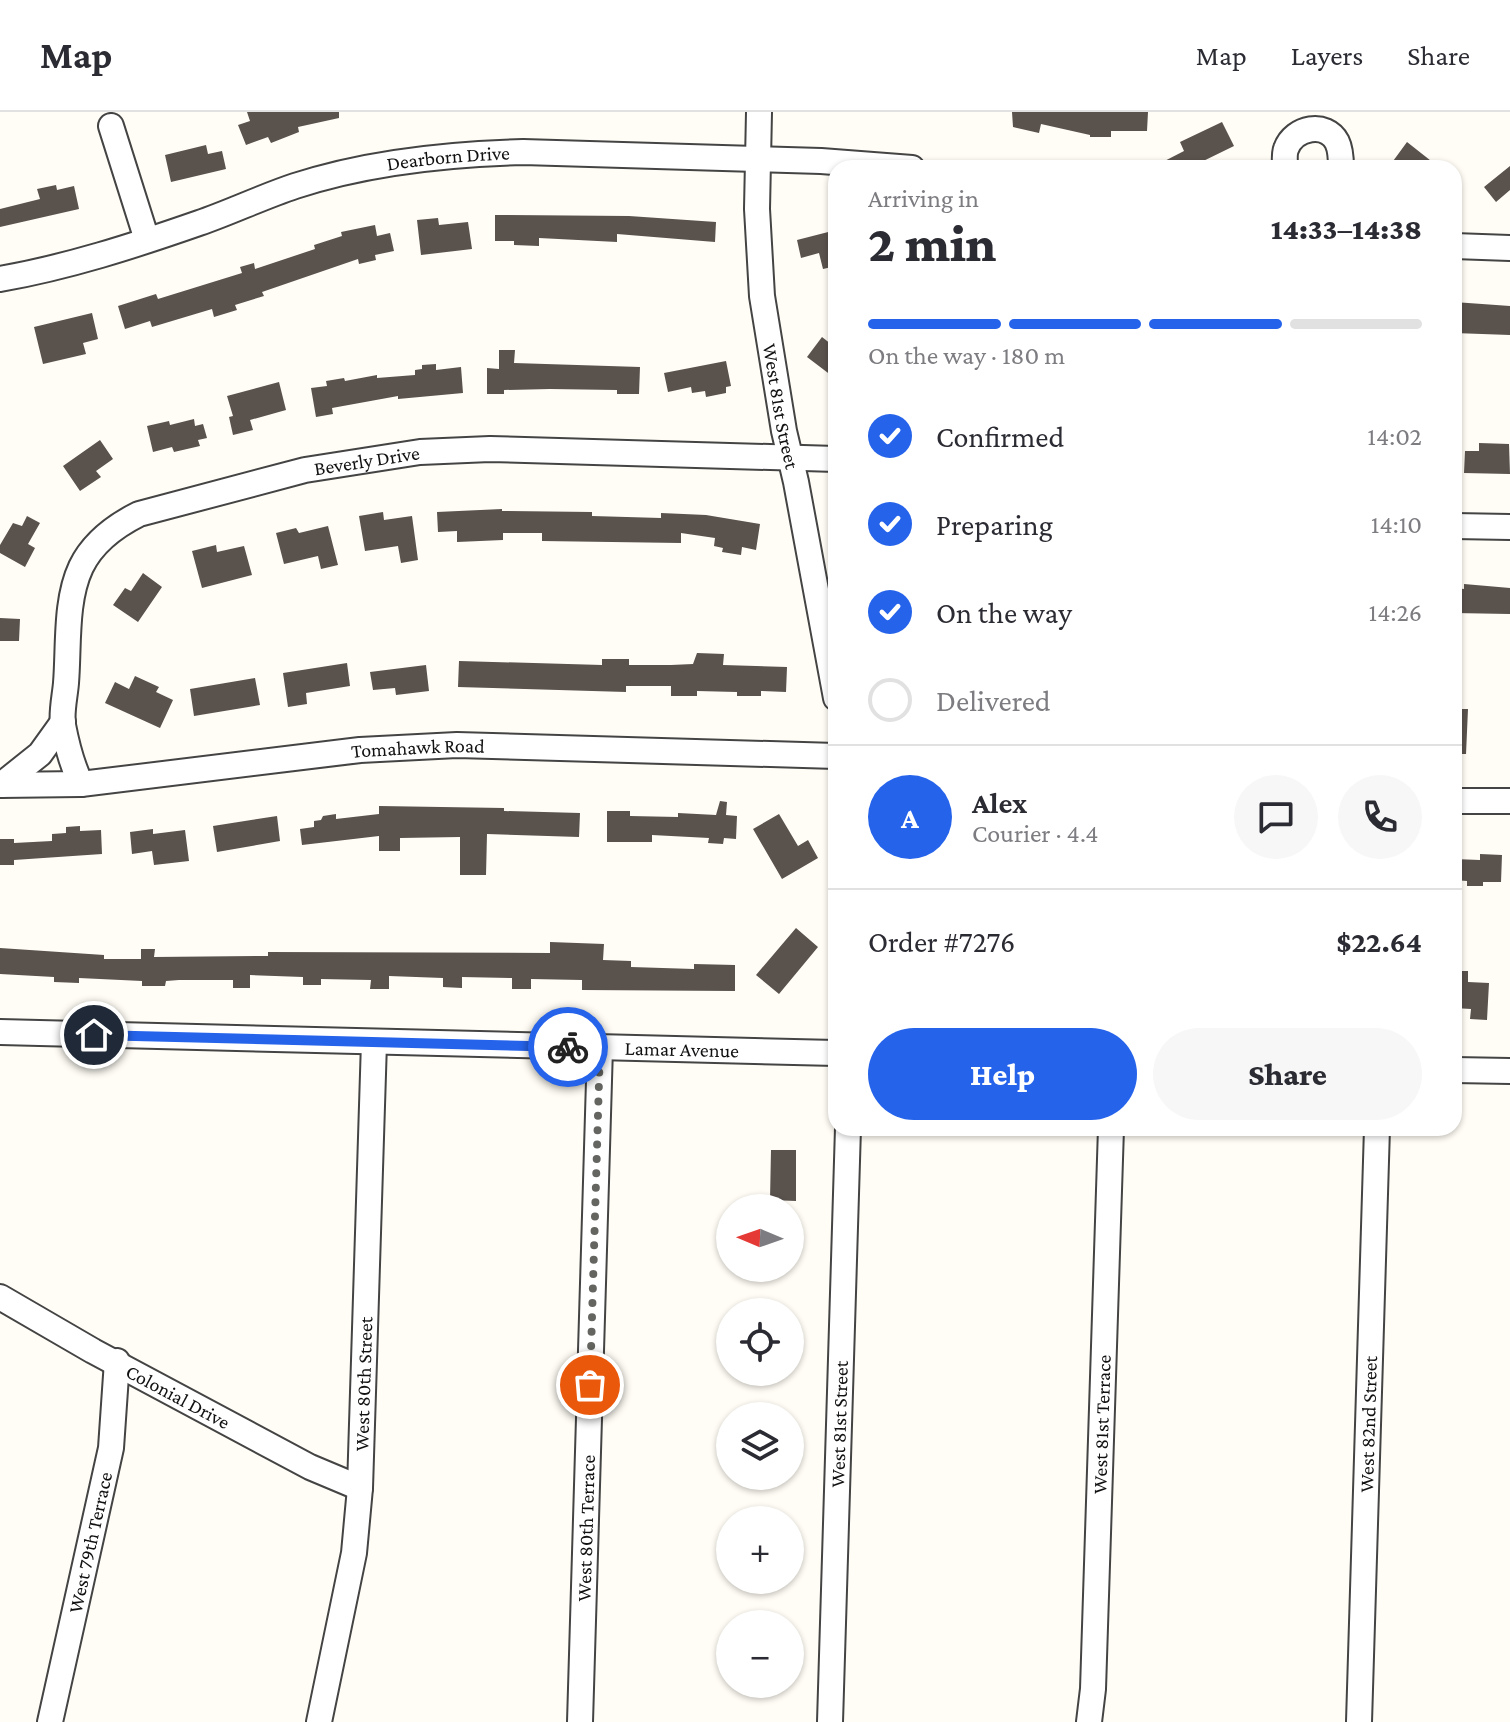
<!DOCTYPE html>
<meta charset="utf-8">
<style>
body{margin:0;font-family:"Crimson Pro",serif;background:#f7f7f7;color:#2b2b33;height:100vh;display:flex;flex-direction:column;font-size:30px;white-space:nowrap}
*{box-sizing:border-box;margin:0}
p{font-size:26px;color:#7c7c81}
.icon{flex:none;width:44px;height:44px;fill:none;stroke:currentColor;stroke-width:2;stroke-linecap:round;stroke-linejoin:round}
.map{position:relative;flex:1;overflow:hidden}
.side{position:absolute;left:828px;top:48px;width:634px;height:976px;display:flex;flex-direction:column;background:#fff;border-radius:24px;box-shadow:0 2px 6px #0004}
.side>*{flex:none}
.needle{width:52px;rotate:272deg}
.tools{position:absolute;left:716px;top:1082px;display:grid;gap:16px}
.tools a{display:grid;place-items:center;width:88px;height:88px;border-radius:50%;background:#fff;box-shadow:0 2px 6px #0004;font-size:40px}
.pin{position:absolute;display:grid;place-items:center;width:68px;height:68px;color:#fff;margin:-34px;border:4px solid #fff;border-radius:50%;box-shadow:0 2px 8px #0007}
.courier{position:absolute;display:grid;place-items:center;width:80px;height:80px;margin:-40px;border:6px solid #2563eb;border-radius:50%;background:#fff;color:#222;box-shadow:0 2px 10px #0007}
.head em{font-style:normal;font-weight:800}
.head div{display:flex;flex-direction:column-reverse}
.head{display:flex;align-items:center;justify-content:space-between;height:136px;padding:0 40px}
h1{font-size:52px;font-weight:800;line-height:60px}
.bar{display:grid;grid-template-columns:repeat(4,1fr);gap:12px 8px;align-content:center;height:96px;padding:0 40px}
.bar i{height:10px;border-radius:6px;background:#e1e1e2}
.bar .active{background:#2563eb}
.bar p{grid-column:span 4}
.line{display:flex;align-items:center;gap:20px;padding:0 40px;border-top:2px solid #e1e1e2}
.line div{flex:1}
.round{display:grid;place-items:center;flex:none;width:84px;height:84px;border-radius:42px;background:#f7f7f7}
ol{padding:0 40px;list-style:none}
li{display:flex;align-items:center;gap:24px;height:88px}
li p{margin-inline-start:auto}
li .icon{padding:8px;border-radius:50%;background:#2563eb;color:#fff;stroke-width:4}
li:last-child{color:#7c7c81}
li i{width:44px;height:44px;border:4px solid #e1e1e2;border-radius:50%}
.action{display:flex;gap:16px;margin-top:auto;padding:16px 40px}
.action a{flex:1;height:92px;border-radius:48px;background:#2563eb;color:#fff;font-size:32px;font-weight:800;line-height:92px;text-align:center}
.action a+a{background:#f7f7f7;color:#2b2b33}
header{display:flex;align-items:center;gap:48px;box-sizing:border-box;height:112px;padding:0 40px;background:#fff;border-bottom:2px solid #e1e1e2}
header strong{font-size:38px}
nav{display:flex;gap:44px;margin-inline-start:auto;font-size:28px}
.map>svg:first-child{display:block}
.building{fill:#5a524d}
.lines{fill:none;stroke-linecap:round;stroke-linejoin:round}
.minor-casing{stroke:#444;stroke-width:28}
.minor{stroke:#fff;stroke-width:24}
.done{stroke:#646461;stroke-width:8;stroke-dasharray:0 14.4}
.route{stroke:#2563eb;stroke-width:10}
.labels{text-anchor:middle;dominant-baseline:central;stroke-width:8;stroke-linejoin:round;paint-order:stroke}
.street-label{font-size:20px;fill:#111;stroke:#fff}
</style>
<header>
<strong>Map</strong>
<nav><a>Map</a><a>Layers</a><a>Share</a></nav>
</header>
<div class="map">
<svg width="1510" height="1610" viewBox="0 0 1510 1610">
<rect width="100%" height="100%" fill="#fffdf5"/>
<path class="building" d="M247,0h92v6l-41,9 1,5 -28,11 -3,-6 -22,8 -8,-20 12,-4z
M1012,0h136l-1,19h-36v6h-21v-2l-49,-11 -2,9 -26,-6z
M1222,10l12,24 -45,22h-38l33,-17 -4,-9z
M1407,30l33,26h-52z
M206,33l2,9 14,-3 4,18 -55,13 -6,-27z
M1510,54v24l-14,12 -12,-15z
M56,73l1,5 17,-4 5,23 -79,18v-18l40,-10 -3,-10z
M495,103l134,1 87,6 -1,20 -98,-8v8l-78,-4v8l-25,-1v-4h-19z
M438,106l1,7 29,-3 4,27 -51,6 -4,-35z
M375,113l2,11 13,-3 4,18 -19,4 1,5 -17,4 -1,-5 -96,33 2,4 -29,9 2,5 -23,7 -2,-8 -60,18 -2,-6 -25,8 -7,-23 38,-12 2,5 84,-26 -2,-6 14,-4 1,6 60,-20 -1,-4 28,-9 -1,-4z
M836,118v36l-13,3 -4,-16 -18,5 -4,-18z
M1454,190l56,4v29l-56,-2z
M92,201l6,26 -15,4 3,11 -43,10 -9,-37z
M822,225l14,11v31l-29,-22z
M499,238h16l-1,13 126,4 -1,27h-22v-4l-67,-1 -46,1v4h-17v-26l12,1z
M726,249l5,25 -5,1v6l-20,4 -1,-6 -13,2 -1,-6 -23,5 -4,-19z
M436,252v6l25,-3 2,26 -65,6v-3l-66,12 1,6 -17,3 -5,-29 16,-2 -1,-5 18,-3 1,3 32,-6v3l38,-3v-5l7,-1v-4z
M279,270l7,28 -36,10 3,10 -20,5 -4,-18 4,-1 -6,-20z
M194,307l1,7 8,-2 4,14 -9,2 2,6 -26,6 -2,-5 -19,5 -6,-26 22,-5 1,4z
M100,328l13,19 -17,12 5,6 -21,14 -17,-25z
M1479,331l30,1 1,30 -46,-1 1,-22h14z
M502,397v2l90,1v4l69,2v-5l45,2 54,9 -4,26 -14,-3 -1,8 -19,-3 1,-4 -9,-2 1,-8 -34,-5v10l-139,-2v-8h-39v7l-46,2v-11l-19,1 -1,-20z
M383,400l1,8 28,-4 6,44 -17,3 -3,-17 -33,5 -6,-35z
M27,404l13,7 -12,21 7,4 -10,19 -25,-14v-8l13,-22 9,3z
M328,414l10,39 -17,4 -3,-13 -34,8 -8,-31 20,-5 3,5z
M216,433l1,7 27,-6 8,29 -50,13 -10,-37z
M143,461l19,14 -24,35 -25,-17 12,-17 6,3z
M1464,472l46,4v26l-56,-1v-25l10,1z
M0,506l20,1 -1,22h-19z
M697,541l27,1 -1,11 64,2 -1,25 -25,-1v5h-24v-4l-40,-1v5h-26v-10h-45v6l-168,-5 1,-26 143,4v-6h27v6h42l22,-1z
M347,551l3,23 -44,7 1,11 -19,3 -5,-34z
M426,553l3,26 -33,4 -1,-7 -22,2 -3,-18z
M135,564l24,11 -3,5 17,8 -13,28 -55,-25 10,-21 14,7z
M255,566l5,27 -66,11 -4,-27z
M1454,597h14l-2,45h-12z
M720,689l7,1 -1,13 11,1 -1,23 -12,-1 -1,6 -15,-1 1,-5 -57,-3v7h-45v-31h23v5l48,1v-4l38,2z
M379,694l125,2v3l76,2 -1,24 -92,-3 -1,41h-26v-38l-60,1v13h-21v-15l-77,9 -2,-16 14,-2v-6l7,-1 2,-4 13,-2v5l43,-5z
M779,702l19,32 10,-6 10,18 -36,21 -29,-50z
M277,704l3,25 -63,11 -4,-26z
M80,714v5l21,-1 1,24 -88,6v5h-14v-26h14v4l38,-2v-7l14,-1v-6z
M153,717v5l32,-4 4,31 -35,4 -2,-14 -20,3 -2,-22z
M1480,742l22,1 -1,27h-18v4h-16v-5l-13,-1v-21l26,1z
M796,816l22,19 -39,47 -23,-19z
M550,830l54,2 -1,16 28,1v6l63,2v-5l41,1v26l-153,-1v-10l-51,-1v10h-19v-11l-50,-1v11l-19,-1v-9l-54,-2v13h-19l1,-9 -50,-1v6h-18v-8l-53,-2v13h-17v-8h-54l-13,1 -1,5h-23v-5l-63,-3v5l-25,-1v-5l-54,-3v-26l104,7v4h37v-10h14l-1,8 114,-1v-4l282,1z
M1454,859h14v11l21,1 -2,37 -17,-1 1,-10 -17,-1z
M771,1038h25v51l-26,-1z"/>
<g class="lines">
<g class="minor-casing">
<g id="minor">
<path id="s1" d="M759,0l-2,97 5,87 22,135 12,51 40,216"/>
<path d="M111,14l36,114"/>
<path d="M1285,56c0,-6 -1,-14 1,-19 8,-22 40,-28 51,-7 4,8 4,18 4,26"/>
<path d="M1454,134l56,2"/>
<path id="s2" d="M0,167c68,-12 133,-33 199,-56 32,-11 63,-26 96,-37 73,-24 151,-32 228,-34l298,9 91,7"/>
<path d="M1454,414l56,1"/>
<path id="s3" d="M81,672c-9,-19 -14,-38 -18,-59 -2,-13 2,-29 3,-42 3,-37 -1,-82 15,-116 12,-25 34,-41 58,-53l166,-44 115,-18 70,-3 346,10"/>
<path id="s4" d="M0,673l81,-1 279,-34 97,-5 379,11"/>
<path d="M1,673l39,-31 23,-32"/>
<path d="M1454,689h56"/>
<path id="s5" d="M0,920l836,21"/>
<path d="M1454,958l56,1"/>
<path id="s6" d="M0,1185l93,54 217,116 50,21"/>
<path id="s7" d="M50,1610l61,-274 6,-87"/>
<path id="s8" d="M319,1610l35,-169 6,-65 14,-446"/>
<path id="s9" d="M580,1610l20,-675"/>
<path id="s10" d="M830,1610l18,-594"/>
<path id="s11" d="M1089,1610l4,-33 18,-561"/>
<path id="s12" d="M1359,1610l18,-594"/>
</g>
</g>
<use href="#minor" class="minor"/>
</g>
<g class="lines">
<path class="done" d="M568,935h32l-10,338"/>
<path class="route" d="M94,923l474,12"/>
</g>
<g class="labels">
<g class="street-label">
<text stroke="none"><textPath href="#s2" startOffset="466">Dearborn Drive</textPath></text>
<text stroke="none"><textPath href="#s1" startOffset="296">West 81st Street</textPath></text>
<text stroke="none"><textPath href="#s3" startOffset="536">Beverly Drive</textPath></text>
<text stroke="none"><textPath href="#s4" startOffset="420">Tomahawk Road</textPath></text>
<text stroke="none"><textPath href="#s5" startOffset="682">Lamar Avenue</textPath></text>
<text stroke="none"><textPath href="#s8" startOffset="342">West 80th Street</textPath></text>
<text stroke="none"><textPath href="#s6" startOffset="204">Colonial Drive</textPath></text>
<text stroke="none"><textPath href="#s10" startOffset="298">West 81st Street</textPath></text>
<text stroke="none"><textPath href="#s11" startOffset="298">West 81st Terrace</textPath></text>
<text stroke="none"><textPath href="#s12" startOffset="298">West 82nd Street</textPath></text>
<text stroke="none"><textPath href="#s9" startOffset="194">West 80th Terrace</textPath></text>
<text stroke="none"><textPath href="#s7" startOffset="184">West 79th Terrace</textPath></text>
</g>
</g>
</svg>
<div class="tools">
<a><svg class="needle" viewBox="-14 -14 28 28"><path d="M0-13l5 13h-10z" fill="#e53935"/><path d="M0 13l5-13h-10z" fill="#7c7c81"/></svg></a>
<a><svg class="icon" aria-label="locate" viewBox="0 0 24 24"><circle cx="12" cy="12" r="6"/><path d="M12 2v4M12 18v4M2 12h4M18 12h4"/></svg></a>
<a><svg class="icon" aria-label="layers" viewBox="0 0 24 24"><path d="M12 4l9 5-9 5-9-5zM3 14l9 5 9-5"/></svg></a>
<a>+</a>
<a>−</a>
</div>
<div class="pin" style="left:590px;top:1273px;background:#ea580c"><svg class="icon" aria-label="bag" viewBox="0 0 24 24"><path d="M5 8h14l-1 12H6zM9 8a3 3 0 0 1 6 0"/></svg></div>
<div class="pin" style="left:94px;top:923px;background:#1f2937"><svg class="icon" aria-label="home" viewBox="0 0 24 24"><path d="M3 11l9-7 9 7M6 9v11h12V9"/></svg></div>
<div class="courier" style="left:568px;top:935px"><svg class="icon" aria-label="bike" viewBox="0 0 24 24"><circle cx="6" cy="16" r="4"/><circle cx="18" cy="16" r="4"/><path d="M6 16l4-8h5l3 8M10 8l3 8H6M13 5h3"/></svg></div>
<section class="side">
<div class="head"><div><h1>2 min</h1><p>Arriving in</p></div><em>14:33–14:38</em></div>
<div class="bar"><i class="active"></i><i class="active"></i><i class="active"></i><i></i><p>On the way · 180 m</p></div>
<ol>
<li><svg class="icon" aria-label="check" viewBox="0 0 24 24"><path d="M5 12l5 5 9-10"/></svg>Confirmed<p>14:02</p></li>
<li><svg class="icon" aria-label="check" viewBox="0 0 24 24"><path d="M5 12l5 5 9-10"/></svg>Preparing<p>14:10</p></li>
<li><svg class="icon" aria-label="check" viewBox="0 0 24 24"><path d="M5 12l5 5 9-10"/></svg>On the way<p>14:26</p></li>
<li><i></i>Delivered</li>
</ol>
<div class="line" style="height:144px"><b class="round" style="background:#2563eb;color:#fff">A</b><div><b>Alex</b><p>Courier · 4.4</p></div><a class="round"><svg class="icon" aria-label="chat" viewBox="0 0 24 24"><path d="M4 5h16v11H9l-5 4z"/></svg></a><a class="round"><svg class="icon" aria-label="phone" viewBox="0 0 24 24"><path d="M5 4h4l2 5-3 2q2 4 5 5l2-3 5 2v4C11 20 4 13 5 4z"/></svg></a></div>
<div class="line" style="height:104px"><div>Order #7276</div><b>$22.64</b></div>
<div class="action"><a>Help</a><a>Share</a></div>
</section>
</div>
